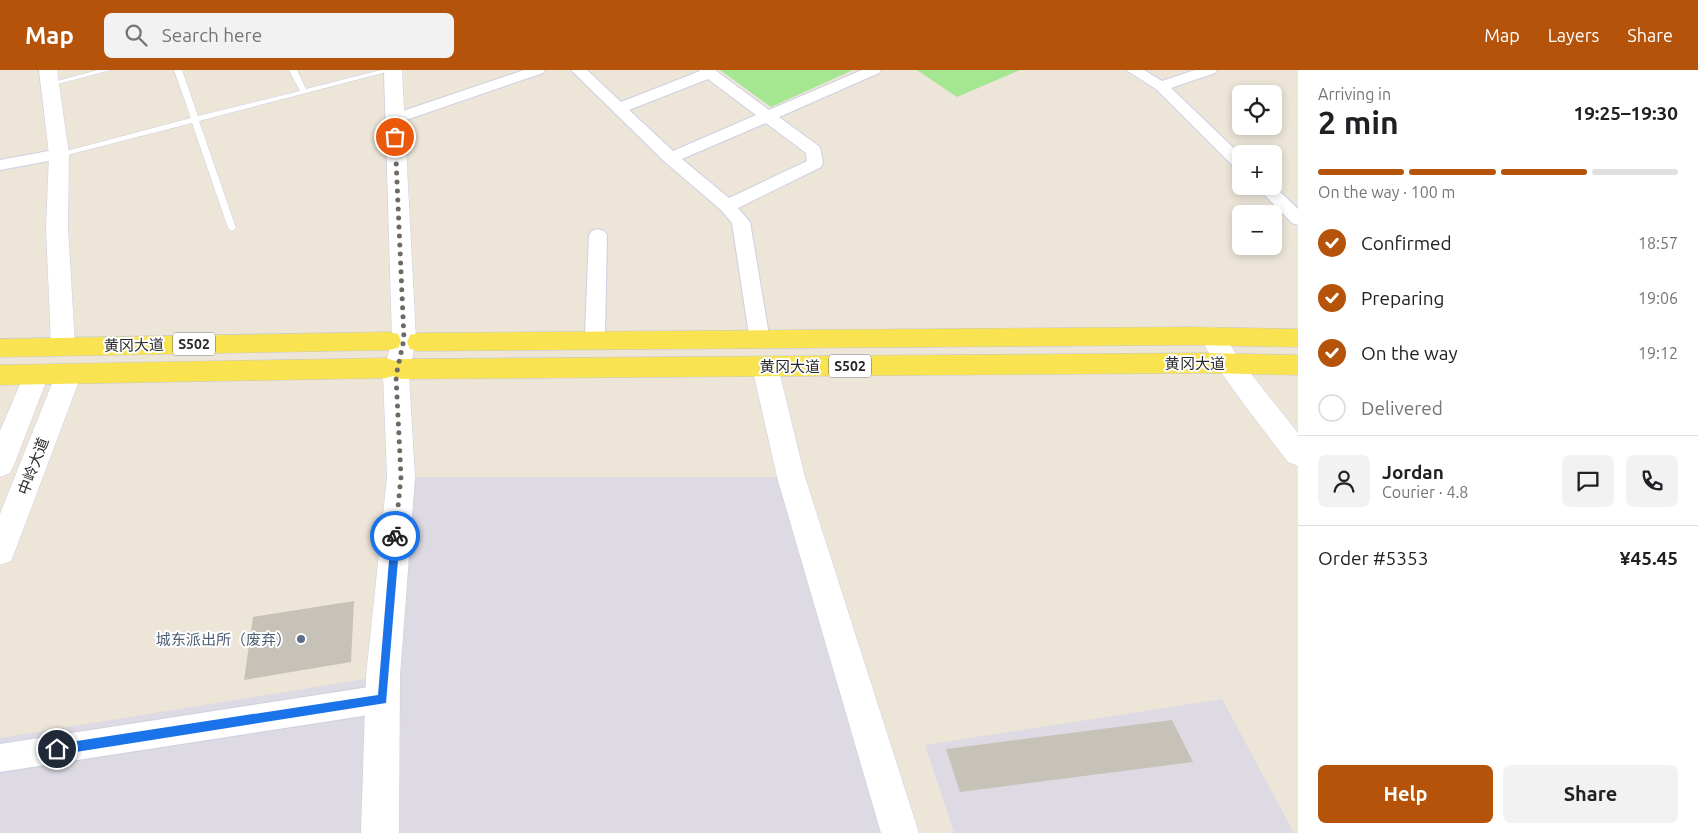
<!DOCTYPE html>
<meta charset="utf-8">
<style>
body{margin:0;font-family:Ubuntu,"Noto Sans SC",sans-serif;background:#f2f2f2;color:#202124;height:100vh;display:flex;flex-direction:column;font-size:19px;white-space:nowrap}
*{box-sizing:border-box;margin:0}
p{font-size:16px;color:#757577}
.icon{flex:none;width:28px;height:28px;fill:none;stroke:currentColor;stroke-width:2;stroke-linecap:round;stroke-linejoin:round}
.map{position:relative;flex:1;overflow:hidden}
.sheet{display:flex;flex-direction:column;background:#fff;width:400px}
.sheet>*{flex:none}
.tools{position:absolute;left:1232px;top:15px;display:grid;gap:10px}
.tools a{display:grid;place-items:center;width:50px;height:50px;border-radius:8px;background:#fff;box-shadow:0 2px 8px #0003;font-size:25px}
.pin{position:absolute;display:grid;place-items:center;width:42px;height:42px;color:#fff;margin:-21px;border:2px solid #fff;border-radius:50%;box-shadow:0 1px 5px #0007}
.courier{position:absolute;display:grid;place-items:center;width:50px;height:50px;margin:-25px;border:4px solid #1a73e8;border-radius:50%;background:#fff;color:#222;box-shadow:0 1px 6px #0007}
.head em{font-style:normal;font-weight:700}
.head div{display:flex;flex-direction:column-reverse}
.head{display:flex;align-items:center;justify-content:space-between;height:85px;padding:0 20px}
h1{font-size:32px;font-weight:700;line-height:38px}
.bar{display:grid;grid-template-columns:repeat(4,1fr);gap:8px 5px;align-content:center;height:60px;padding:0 20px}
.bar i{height:6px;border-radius:4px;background:#e0e0e0}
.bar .current{background:#b45309}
.bar p{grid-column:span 4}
.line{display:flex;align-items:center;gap:12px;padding:0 20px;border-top:1px solid #e0e0e0}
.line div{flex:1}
.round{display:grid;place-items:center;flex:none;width:52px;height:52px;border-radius:8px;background:#f2f2f2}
ol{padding:0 20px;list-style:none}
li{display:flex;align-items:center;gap:15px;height:55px}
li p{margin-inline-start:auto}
li .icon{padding:5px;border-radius:50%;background:#b45309;color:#fff;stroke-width:4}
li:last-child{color:#757577}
li i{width:28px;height:28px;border:2px solid #e0e0e0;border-radius:50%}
.cta{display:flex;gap:10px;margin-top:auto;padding:10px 20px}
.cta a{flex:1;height:58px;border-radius:8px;background:#b45309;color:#fff;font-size:20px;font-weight:700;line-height:58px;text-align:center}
.cta a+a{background:#f2f2f2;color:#202124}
header{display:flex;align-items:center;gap:30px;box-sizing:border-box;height:70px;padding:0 25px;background:#b45309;color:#fff}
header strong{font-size:24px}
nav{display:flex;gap:28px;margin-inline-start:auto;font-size:18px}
.search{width:350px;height:45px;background:#f2f2f2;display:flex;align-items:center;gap:12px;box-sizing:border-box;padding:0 18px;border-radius:8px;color:#757577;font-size:19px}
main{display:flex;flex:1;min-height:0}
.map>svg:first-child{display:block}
.industrial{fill:#dddae3}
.green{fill:#a5e691}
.building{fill:#c7c2b8}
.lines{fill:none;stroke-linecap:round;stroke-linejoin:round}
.lane-casing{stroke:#cecfe2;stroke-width:1}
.street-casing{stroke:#cecfe2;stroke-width:2}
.secondary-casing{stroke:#cecfe2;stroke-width:1}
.primary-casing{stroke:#c7c7c7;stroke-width:1}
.lane{fill:#fff;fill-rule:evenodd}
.street{fill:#fff;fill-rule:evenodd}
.secondary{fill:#fff;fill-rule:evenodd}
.primary{fill:#f9e350;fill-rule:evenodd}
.route{fill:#1a73e8}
.done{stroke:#6d6a66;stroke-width:5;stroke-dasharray:0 9}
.service-dot{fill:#5c6f8a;stroke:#fff;stroke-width:2}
.labels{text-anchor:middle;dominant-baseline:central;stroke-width:4;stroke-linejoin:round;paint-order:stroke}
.shield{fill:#fff;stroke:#686868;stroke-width:1}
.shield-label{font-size:14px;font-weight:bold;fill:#282828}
.street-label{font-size:15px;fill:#282828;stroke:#fff}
.service-label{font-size:15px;fill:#4e5e75;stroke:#fff;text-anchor:end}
</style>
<header>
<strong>Map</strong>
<div class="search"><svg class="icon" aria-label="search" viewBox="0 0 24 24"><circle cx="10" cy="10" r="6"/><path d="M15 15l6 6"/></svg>Search here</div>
<nav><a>Map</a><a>Layers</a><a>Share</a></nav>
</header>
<main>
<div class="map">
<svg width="1298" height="763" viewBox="0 0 1298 763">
<rect width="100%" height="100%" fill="#ece5d8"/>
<path class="industrial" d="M401,407h390l109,356h-900v-95l383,-62z
M1222,629l72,134h-340l-29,-88z"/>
<path class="green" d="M720,0h133l-82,37z
M917,0h103l-63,27z"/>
<path class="building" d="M354,531l-3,61 -107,18 9,-63z
M1172,650l21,42 -233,30 -14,-43z"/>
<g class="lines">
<g class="lane-casing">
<path id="lane" d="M98,0h13l-61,16 -4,-2z
M174,0h8l16,46 102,-25 -11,-21h8l9,19 75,-19h13l-195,51 37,107 -4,3 -4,-3 -36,-105 -133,34 -4,-3 136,-36z"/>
</g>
<g class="street-casing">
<path id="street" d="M524,0h21l-2,3 -143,49h-12l-2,-3 2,-3z
M571,0h16l34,32 79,-31 -1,-1h16l54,40 93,-40h19l-2,3 -100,44 41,30 3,16 -2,4 -83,41 12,14 19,113 -3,5 -7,3 -7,-3 -3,-5 -17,-112 -11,-13 -56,-48zM708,9l48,36 -83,36 -44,-41zM766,53l40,30 1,8 -78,37 -47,-39z
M1126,0h18l18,11 33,-11h22l-2,3 -44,15 70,67v14l-6,-1 -79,-79z
M59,79l6,1 2,4 -2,4 -65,12v-10z
M1256,116h18l24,23v16l-6,-2z
M598,159l6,2 3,4 -2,100 -3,5 -7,3 -7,-3 -3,-5 4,-100 3,-4z
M382,615l10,4 4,10 -4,10 -10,4 -382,59v-28z"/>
</g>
<g class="secondary-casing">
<path id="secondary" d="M39,0h18l12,84 -1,74 7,117 -3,7 -9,2 -9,-2 -3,-7 -5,-117 3,-74z
M384,0h18l14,269 -7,36 6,102 -15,199 -1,157h-38l5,-157 21,-199 -4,-102 9,-36z
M1211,257l9,2 20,31 58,73v33l-10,-4c-31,-41 -64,-81 -89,-126l3,-7z
M766,291l9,3 4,7 26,106 114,356h-38l-104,-356 -24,-106 4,-7z
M66,301l9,3 4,7 -64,170 -4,10 -11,4v-51l53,-133 4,-7z
M33,302l9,3 4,7 -32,83 -4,8 -10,4v-46l24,-56z"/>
</g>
<g class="primary-casing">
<path id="primary" d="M1189,257l109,2v18l-109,-2 -770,6 -9,-2 -3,-7 3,-7 9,-2z
M389,262l9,2 3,7 -3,7 -9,2 -389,7v-18z
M1204,283l94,2v20l-94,-2 -802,6 -9,-3 -7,2 -386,7v-20l386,-7 9,3 7,-2z"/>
</g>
<use href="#lane" class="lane"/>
<use href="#street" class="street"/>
<use href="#secondary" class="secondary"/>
<use href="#primary" class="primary"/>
</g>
<path class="route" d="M395,462l5,4 -14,167 -329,52 -3,-2 -2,-4 5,-5 321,-49 13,-159z"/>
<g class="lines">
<path class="done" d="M395,67l9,202 -8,37 5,101 -6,59"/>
</g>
<circle class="service-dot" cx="301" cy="569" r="5"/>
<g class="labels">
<g class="shield">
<rect x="173" y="262.5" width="42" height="23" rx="4"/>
<rect x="829" y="284.5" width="42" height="23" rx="4"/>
</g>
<g class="shield-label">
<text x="194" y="274">S502</text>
<text x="850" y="296">S502</text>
</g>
<g class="street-label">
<text transform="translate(134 275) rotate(-1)">黄冈大道</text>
<text x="1195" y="293">黄冈大道</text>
<text x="790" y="296">黄冈大道</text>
<text transform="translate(33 396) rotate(-69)">中岭大道</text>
</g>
<g class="service-label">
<text x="291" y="569">城东派出所（废弃）</text>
</g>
</g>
</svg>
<div class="tools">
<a><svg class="icon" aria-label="locate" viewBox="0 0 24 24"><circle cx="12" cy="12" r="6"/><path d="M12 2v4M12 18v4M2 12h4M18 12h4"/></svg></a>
<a>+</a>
<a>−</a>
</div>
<div class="pin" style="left:395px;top:67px;background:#ea580c"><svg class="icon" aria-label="bag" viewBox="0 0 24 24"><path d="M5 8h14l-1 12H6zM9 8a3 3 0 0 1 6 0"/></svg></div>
<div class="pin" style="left:57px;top:679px;background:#1f2937"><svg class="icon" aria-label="home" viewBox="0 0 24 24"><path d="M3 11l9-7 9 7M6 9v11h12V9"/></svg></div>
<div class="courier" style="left:395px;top:466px"><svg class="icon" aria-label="bike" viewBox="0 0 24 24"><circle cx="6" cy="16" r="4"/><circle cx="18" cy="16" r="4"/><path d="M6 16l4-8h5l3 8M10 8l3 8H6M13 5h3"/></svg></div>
</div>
<section class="sheet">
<div class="head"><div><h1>2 min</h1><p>Arriving in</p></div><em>19:25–19:30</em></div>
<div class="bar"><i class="current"></i><i class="current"></i><i class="current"></i><i></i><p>On the way · 100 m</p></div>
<ol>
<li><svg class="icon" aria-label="check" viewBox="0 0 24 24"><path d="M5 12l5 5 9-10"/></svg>Confirmed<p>18:57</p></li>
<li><svg class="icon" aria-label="check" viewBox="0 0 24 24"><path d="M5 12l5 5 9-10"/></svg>Preparing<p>19:06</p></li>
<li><svg class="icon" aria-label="check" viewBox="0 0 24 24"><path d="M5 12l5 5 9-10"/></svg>On the way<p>19:12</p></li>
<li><i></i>Delivered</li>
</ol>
<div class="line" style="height:90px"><a class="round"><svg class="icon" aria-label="person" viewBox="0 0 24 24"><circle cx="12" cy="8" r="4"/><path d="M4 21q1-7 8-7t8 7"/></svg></a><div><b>Jordan</b><p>Courier · 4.8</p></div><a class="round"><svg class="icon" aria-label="chat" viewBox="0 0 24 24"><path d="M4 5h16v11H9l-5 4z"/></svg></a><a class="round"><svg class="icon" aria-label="phone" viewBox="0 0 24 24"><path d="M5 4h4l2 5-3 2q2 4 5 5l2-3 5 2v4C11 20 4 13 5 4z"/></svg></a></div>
<div class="line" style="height:65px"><div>Order #5353</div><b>¥45.45</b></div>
<div class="cta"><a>Help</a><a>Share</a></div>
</section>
</main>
